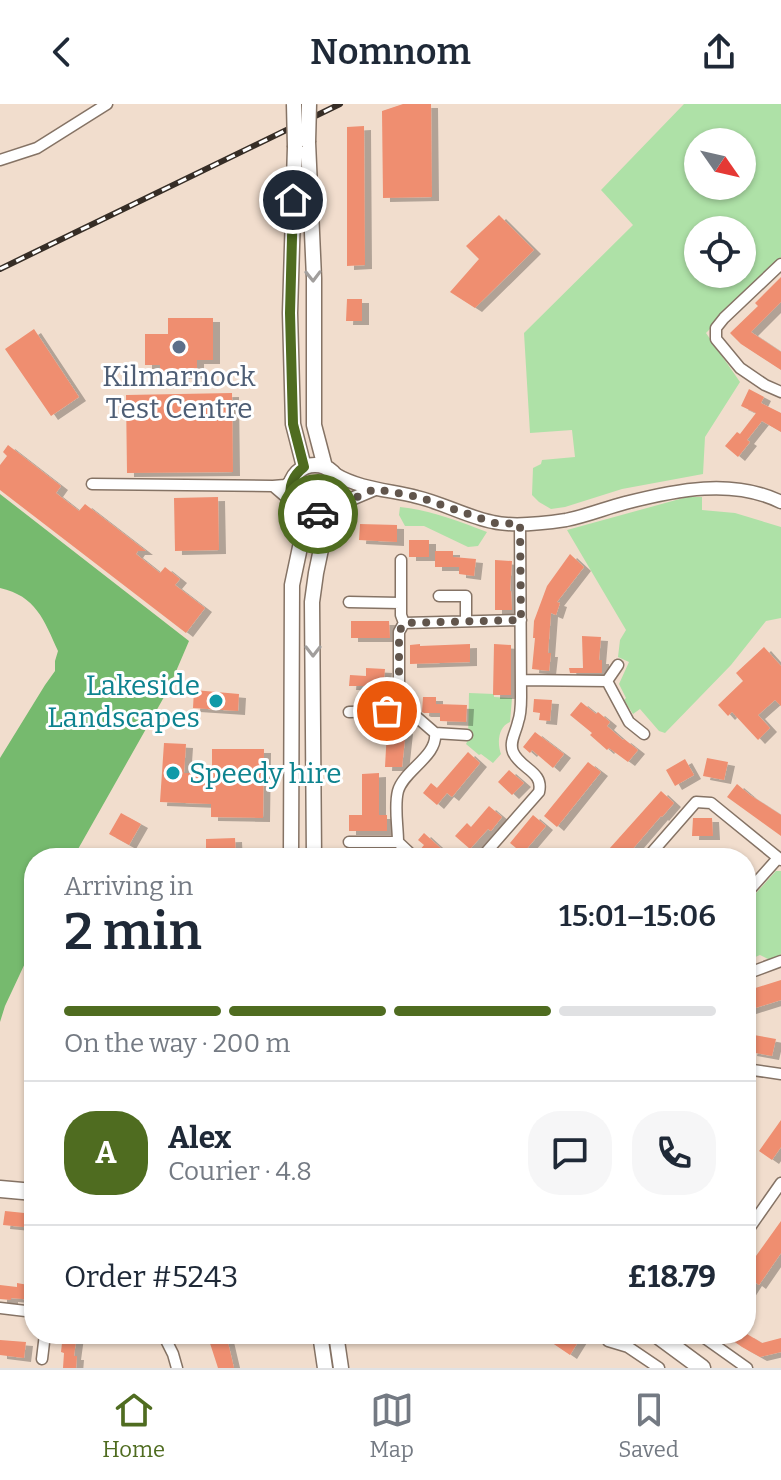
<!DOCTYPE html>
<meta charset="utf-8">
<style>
body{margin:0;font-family:Bitter,serif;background:#f6f6f7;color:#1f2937;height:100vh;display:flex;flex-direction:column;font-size:30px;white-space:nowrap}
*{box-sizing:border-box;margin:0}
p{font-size:26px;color:#747a83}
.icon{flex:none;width:44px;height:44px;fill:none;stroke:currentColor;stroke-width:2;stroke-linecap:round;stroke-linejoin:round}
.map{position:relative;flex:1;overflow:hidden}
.sheet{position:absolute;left:24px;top:744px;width:732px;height:496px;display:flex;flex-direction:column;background:#fff;border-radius:32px;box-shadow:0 2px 6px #0004}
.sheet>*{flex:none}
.needle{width:52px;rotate:124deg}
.tools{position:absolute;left:684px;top:24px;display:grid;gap:16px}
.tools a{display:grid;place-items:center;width:72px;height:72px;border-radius:50%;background:#fff;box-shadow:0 2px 6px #0004;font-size:40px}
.pin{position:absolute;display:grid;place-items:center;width:68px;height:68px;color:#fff;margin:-34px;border:4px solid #fff;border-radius:50%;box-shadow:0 2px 8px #0007}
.courier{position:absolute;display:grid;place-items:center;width:80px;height:80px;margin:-40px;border:6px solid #4f6c20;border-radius:50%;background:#fff;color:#222;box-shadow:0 2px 10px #0007}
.head em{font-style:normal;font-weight:600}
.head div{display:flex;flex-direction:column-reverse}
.head{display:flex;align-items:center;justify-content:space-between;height:136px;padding:0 40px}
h1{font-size:52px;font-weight:600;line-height:60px}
.bar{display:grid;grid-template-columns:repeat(4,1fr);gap:12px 8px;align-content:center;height:96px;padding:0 40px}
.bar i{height:10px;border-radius:6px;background:#e0e1e3}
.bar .selected{background:#4f6c20}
.bar p{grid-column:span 4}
.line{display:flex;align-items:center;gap:20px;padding:0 40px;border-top:2px solid #e0e1e3}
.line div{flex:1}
.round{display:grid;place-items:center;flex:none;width:84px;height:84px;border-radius:32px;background:#f6f6f7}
header{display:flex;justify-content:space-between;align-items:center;height:104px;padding:0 40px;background:#fff;font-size:36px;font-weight:600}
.tabs{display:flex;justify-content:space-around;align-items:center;height:112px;border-top:2px solid #e0e1e3;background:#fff;font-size:22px;color:#747a83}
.tabs a{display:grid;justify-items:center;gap:4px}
.tabs .selected{color:#4f6c20}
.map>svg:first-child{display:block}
.green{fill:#aee1a7;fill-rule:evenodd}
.forest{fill:#76ba6e}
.building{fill:#ef8e70;filter:url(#shadow)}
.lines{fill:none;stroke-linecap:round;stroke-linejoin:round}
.minor-casing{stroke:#857365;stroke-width:13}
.tertiary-casing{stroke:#857365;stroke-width:15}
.secondary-casing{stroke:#857365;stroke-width:17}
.primary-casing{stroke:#857365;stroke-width:19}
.minor{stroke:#fff;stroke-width:10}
.tertiary{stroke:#fff;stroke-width:12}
.secondary{stroke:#fff;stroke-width:14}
.primary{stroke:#fff;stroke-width:16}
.rail-casing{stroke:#362d26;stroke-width:6}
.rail{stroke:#fff;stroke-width:3;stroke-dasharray:9;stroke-linecap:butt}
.secondary-bridge-casing{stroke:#857365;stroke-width:17;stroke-linecap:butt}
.secondary-bridge{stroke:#fff;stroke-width:14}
.oneway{stroke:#a19e9c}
.done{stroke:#61554c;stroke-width:8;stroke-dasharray:0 14.4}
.route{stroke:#4f6c20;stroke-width:10}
.service-dot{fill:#5c6f8a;stroke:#fff;stroke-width:3}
.culture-dot{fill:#0f9aa8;stroke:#fff;stroke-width:3}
.labels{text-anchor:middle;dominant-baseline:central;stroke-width:6;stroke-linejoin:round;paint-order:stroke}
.service-label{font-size:28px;fill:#4e5e75;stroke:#fff}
.culture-label{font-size:28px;fill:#0d838f;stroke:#fff;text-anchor:end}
</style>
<header><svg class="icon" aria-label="back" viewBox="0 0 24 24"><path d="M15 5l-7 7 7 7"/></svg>Nomnom<svg class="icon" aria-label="share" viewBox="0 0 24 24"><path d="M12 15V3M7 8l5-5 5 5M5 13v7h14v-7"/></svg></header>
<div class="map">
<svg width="781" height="1264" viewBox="0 0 781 1264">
<defs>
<filter id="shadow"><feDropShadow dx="7" dy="4" stdDeviation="0" flood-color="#0004"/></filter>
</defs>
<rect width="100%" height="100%" fill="#f1ddcd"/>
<path class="green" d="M684,0h97v153l-75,76 34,49 -35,55 -2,37 -81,15 -57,18 -14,2 -12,-7 -7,-7 1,-27 8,-4 1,-4 33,-3 -3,-27 -42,3 -6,-100 109,-108 -32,-35zM698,38h44v44h-44zM698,126h44v44h-44z
M687,393h15v13l33,3 46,14v91l-15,3 -35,44 -66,68 -6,-2 -19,-22 -7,5 -9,-14 2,-2 -7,-14 10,-22 -11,-5 2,-17 6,-10 -59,-100z
M400,403c30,3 58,14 87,25l-9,14 -10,1 -44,-21h-19l-6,-11z
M469,589l25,1v3l18,1 -2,24c-12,5 -13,21 -9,32l-8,9 -12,-9 -2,1 -13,-11 2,-4z
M776,767h5v82l-1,4 -10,3 -10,-5 -14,6v-52l3,-3 -2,-3z"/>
<path class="forest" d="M0,390l189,147 -21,49 -95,168h-39v86l-29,62 -5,16v-264l45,-73 10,-14v-10l3,-10c-14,-31 -22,-55 -58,-63z"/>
<path class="building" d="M403,0h28l1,93 -49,1 -1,-87z
M364,22l1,139 -18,1v-139z
M499,111l35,35 -59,58 -25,-16 29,-33 -13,-13z
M781,173v25l-30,30 30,20v18l-40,-26 -11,-11 28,-27 -3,-3z
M347,195h15v22h-16z
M168,214h45v42h-16v15h-37v-10h-15v-31h23z
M34,225l45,68 -28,19 -46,-67z
M749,285l15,8 -3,6 20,10v19l-19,-11 -15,19 3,2 -12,15 -13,-11 12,-14 3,2 16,-21 -15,-7z
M232,289l1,79 -106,1 -1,-78z
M8,341l53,41 -5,7 23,18 6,-7 61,47h-8l-2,3 24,19 5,-6 15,12 -5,6 30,23 -19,25 -186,-143v-25l7,-9 -4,-4z
M218,393l1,53 -44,1 -1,-53z
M360,420l37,1v17l-38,-2z
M409,436h20v17h-20z
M435,447h18v6l23,2 -2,17 -15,-2v-7h-24z
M570,450l14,13 -27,35 3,1 -4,12 -5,-2 -3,40h3l-2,18 -17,-2 3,-31h-2l1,-17 13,-35z
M495,456l17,1 -2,30h1l1,19h-17z
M351,517h38l1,17h-39z
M582,532l19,1 -2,23h3v13h-32l-1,-5h14z
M420,540v2l50,-2v18l-60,2v-19z
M494,540l17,1v50h-18z
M764,543l17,19v40l-6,-6 -17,15 12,13 -12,12 -26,-28 -4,4 -10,-11 25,-24 -7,-8z
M366,564l19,1 -3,34 -17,1v-18h-16l1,-11 16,1z
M194,586l45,4 -1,17 -45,-3z
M423,593h13v7l31,1 -1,17 -26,-1v-8h-16l-2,-1z
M534,595l18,1 -2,21 -11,-1 1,-7 -7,-1z
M581,598l15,12 2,-2 12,10 -3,4 16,14 1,-1 14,11 -10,12 -19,-14 -2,2 -17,-15 2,-2 -22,-18z
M387,626h19l-4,37h-17z
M535,628l29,22 -11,14 -21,-18 -2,3 -7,-6z
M164,639l22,1 -2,29h28v-24h52l-1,69 -52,-1v-13l-51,-2z
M468,648l12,11 -28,34 -5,-4 -10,12 -14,-12 8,-10 6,5z
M707,654l21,4 -4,18 -21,-4z
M685,655l9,16 -19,11 -9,-16z
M588,658l13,10 -44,55 -13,-11z
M509,666l15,13 -12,12 -14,-13z
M379,669v42h8v16h-38v-16h13v-41z
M737,680l13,11 31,20v21l-54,-39z
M661,687l13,12 -12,14 -1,-1 -36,42h-24z
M489,702l13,11 -11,14 -3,-2 -18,20 -15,-13 12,-13 4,4z
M121,709l20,11 -12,21 -20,-11z
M533,711l13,11 -27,32h-12l9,-10 -6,-5z
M693,714h19l1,18h-21z
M424,729l22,20 6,5h-25l-8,-7 5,-6 -6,-5z
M235,734l1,20h-30v-19z
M781,876v20l-35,11v-20z
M754,931l22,4 -4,17 -22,-4z
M781,1016v27l-9,13 -13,-9z
M5,1107l29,3v14l-31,-3z
M781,1117v32l-22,32 -4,-3 -9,14v-26z
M17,1179l17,3v14l-23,-2v2l-11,-1v-14l17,2z
M63,1230h14l-3,22h3l-1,12h-13l1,-15 -3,-1z
M207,1230h19l8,34h-16z
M539,1230h44l-13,21z
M723,1230h24l15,9 19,-5v14l-21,5 -18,-10z
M0,1236l26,2 -2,16 -24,-3z"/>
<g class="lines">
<g class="minor-casing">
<path id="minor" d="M0,56l37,-12 70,-44
M781,160l-57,54 -8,10v11l24,29 25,17 16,7
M92,380l181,2 12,-1 7,-5
M273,382l21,18
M401,456v55l3,8 -5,9v60l2,9 4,6 30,26c3,23 -31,37 -37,58 -4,15 0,35 0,51l17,16
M439,492h27v25
M349,498l51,1
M404,519l117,-3
M521,576l86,1 11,-16
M607,577l22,41 15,12
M349,608l38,-1 14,-10
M435,629l32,2
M349,738h49
M481,754l58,-66c5,-21 -19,-23 -26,-40 -4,-10 3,-20 5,-30 3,-8 3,-17 3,-25l-1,-173
M647,754l49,-56 15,1 70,57
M746,790l32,-36
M746,870l35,-13
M746,965l35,5
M746,1129l35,-50
M0,1204l34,4
M163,1230l10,20 4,14
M699,1230l48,34
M608,1237l20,6 31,21
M42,1255l3,-25"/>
</g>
<g class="tertiary-casing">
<path id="tertiary" d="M335,370c25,15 55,16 82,23 26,6 50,20 76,25 20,5 53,1 73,-2 20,-4 40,-12 59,-17 51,-13 107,-25 156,-1
M335,402l40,-17"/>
</g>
<g class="secondary-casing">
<path id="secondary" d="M308,38l6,136v147l11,42
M295,43l-5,166 3,111 11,43
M290 386a25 25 0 1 1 50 0a25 25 0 1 1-50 0Z
M291,754l1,-273 15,-71
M314,754l-2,-256 4,-29 13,-62
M320,1230l5,34
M336,1230l5,34"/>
</g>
<g class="primary-casing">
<path id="primary" d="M0,1085l34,3
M656,1230l46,34"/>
</g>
<use href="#minor" class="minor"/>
<use href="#tertiary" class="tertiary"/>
<use href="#secondary" class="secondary"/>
<use href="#primary" class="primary"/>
<g class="rail-casing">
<path id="rail" d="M0,165l340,-165"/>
</g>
<use href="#rail" class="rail"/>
<g class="secondary-bridge-casing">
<path id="secondary-bridge" d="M294,0l1,43
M308,38l1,-38"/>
</g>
<use href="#secondary-bridge" class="secondary-bridge"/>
</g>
<defs><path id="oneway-chevron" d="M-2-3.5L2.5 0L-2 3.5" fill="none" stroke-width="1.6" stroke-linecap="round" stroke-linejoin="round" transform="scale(2)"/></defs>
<g class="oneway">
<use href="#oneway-chevron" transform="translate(313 172) rotate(89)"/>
<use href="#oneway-chevron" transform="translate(313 547) rotate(90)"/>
</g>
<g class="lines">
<path class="done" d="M318,410l57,-25 44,8 75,26 26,1 1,96 -117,3 -5,9v60l2,9 -14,10"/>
<path class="route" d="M293,96l-3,113 3,111 11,43c-23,17 -16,48 14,47"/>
</g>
<circle class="service-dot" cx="179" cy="243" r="8"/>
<g class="culture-dot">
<circle cx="216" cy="597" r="8"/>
<circle cx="173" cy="669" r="8"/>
</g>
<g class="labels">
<g class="service-label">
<text x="179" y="272">Kilmarnock<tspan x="179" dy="32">Test Centre</tspan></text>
</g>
<g class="culture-label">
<text x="200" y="581">Lakeside<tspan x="200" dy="32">Landscapes</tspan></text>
<text x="189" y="669" text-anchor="start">Speedy hire</text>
</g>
</g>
</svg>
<div class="tools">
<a><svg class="needle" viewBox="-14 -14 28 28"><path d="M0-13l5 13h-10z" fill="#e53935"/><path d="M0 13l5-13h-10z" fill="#747a83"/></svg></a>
<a><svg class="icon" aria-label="locate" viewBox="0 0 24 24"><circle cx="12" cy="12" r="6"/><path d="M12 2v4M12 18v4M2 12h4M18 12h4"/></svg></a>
</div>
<div class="pin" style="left:387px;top:607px;background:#ea580c"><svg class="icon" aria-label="bag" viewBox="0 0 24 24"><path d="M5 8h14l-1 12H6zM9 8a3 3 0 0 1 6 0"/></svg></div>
<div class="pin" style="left:293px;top:96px;background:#1f2937"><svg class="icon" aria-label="home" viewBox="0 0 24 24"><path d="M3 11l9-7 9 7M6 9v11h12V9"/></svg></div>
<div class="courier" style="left:318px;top:410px"><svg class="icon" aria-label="car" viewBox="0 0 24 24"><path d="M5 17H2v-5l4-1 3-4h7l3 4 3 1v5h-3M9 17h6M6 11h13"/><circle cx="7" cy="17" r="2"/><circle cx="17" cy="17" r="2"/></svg></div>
<section class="sheet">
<div class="head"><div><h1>2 min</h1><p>Arriving in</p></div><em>15:01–15:06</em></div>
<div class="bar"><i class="selected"></i><i class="selected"></i><i class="selected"></i><i></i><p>On the way · 200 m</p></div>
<div class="line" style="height:144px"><b class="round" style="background:#4f6c20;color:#fff">A</b><div><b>Alex</b><p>Courier · 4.8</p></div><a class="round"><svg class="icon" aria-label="chat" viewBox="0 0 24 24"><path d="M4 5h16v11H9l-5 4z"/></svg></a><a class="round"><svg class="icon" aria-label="phone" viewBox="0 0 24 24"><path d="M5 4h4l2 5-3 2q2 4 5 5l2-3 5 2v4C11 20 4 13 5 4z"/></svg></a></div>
<div class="line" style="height:104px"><div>Order #5243</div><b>£18.79</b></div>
</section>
</div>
<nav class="tabs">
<a class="selected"><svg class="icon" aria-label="home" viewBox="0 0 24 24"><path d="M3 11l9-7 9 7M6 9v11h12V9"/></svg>Home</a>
<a><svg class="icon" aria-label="map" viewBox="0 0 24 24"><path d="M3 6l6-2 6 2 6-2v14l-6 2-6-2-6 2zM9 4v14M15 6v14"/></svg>Map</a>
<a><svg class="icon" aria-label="saved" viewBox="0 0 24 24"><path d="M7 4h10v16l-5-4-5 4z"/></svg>Saved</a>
</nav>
